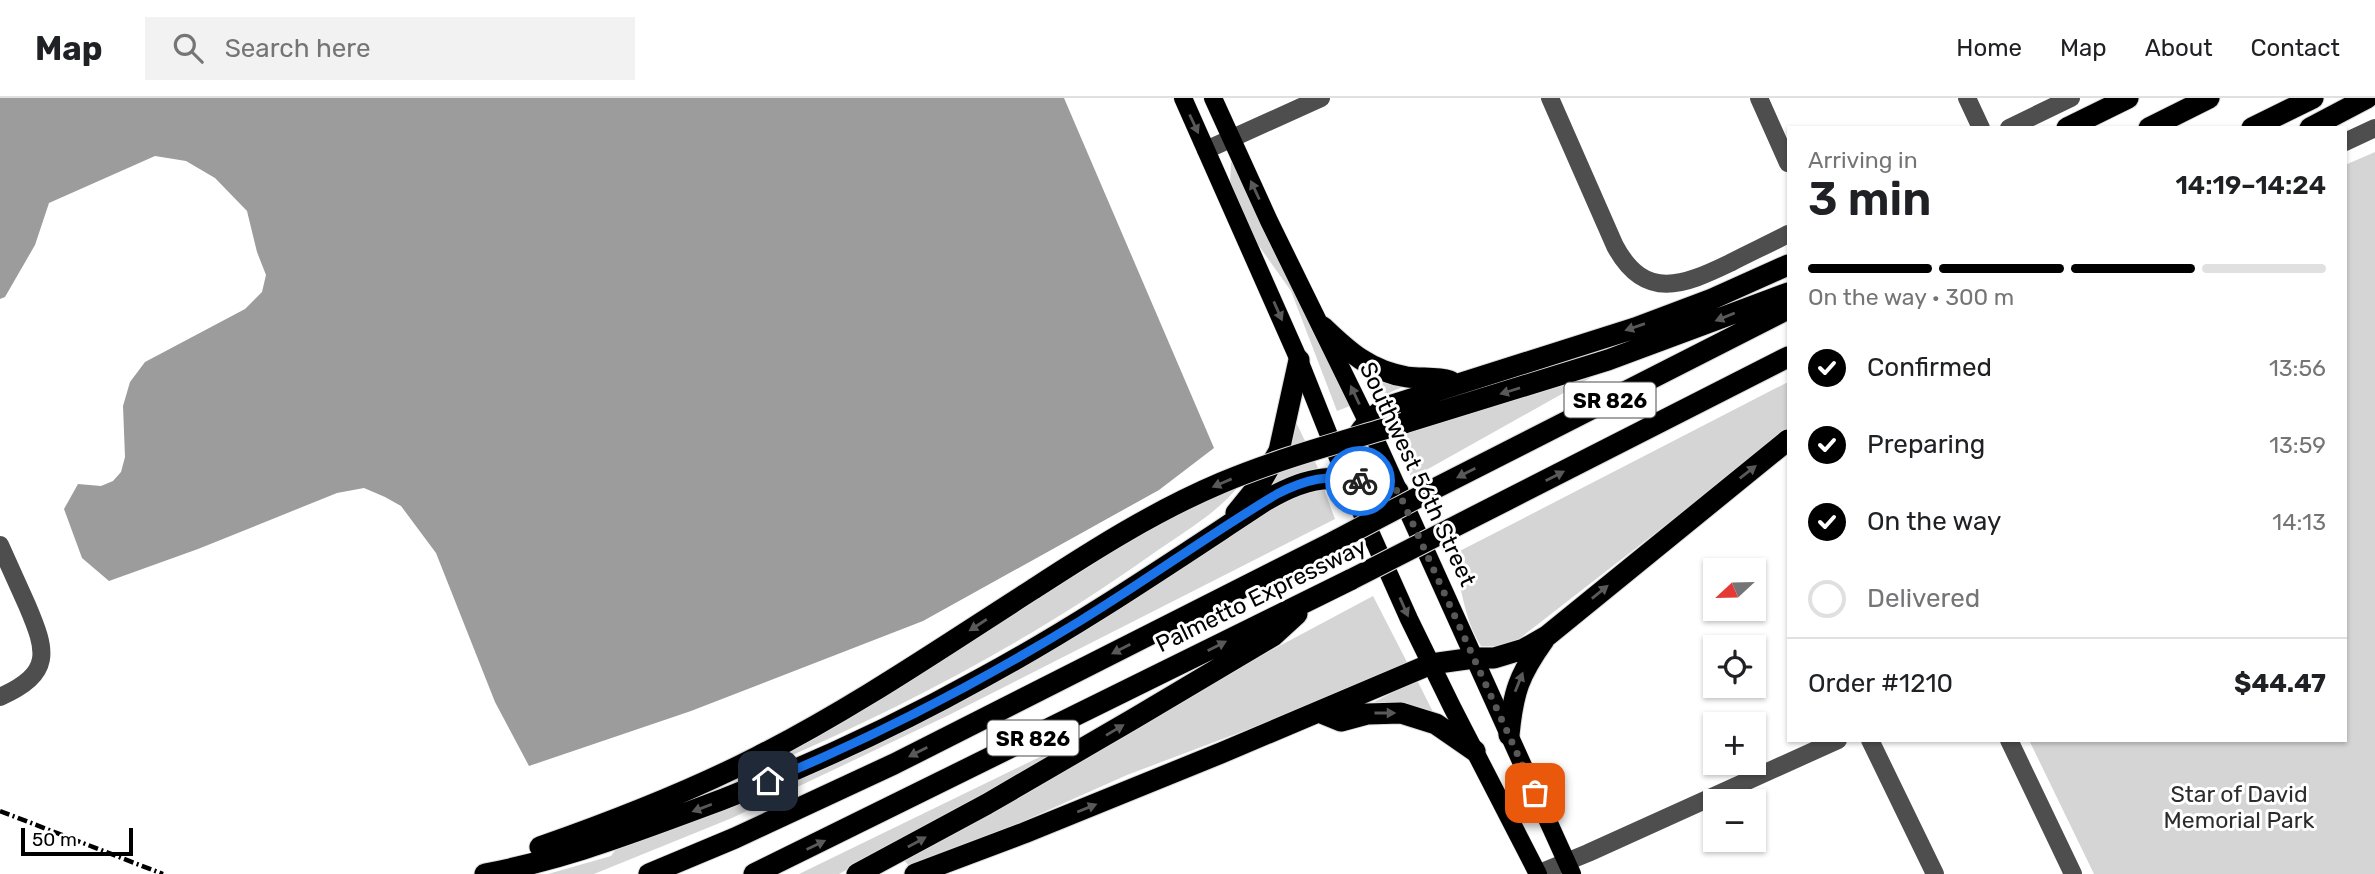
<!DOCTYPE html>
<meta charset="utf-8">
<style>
body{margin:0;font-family:Rubik,sans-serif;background:#f2f2f2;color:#202124;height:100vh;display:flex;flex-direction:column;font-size:26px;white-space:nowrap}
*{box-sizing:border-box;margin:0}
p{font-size:23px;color:#757577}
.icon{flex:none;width:38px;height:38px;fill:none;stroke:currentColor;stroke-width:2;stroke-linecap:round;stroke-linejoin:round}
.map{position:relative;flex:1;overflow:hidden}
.side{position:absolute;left:1787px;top:28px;width:560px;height:616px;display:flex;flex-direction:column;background:#fff;border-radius:0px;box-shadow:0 2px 5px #0004}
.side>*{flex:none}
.needle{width:46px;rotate:248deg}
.controls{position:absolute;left:1703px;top:460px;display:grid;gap:14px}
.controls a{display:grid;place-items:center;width:63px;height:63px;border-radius:0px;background:#fff;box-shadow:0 2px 5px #0004;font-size:35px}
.scale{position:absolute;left:21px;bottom:18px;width:112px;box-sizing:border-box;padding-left:7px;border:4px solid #000;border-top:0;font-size:19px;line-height:24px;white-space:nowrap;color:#000;-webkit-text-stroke:5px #fff;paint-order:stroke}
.pin{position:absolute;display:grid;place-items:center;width:60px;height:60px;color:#fff;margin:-30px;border-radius:14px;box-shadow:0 4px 10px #0006}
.courier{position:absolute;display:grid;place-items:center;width:70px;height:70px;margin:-35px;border:5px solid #1a73e8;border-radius:50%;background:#fff;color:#222;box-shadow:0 2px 9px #0007}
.head em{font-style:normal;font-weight:600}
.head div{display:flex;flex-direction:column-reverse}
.head{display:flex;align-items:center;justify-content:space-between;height:119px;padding:0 21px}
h1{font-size:46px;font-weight:600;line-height:52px}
.bar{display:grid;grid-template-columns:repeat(4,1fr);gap:10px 7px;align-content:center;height:84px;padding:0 21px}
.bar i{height:9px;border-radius:5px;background:#e0e0e0}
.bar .current{background:#000}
.bar p{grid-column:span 4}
.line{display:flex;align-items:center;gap:18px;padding:0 21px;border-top:2px solid #e0e0e0}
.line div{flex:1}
ol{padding:0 21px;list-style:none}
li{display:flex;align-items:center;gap:21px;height:77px}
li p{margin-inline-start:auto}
li .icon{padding:7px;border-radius:50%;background:#000;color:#fff;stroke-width:4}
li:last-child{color:#757577}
li i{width:38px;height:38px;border:4px solid #e0e0e0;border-radius:50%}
header{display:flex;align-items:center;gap:42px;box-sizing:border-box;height:98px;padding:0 35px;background:#fff;border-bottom:2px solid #e0e0e0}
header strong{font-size:33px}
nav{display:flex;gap:38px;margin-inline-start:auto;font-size:24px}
.search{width:490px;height:63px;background:#f2f2f2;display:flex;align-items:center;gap:18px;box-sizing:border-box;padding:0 24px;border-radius:0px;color:#757577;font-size:26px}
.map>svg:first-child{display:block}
.green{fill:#d5d5d5}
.water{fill:#9c9c9c}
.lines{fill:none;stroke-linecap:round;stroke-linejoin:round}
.major-casing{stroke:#dbdbdb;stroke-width:19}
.highway-casing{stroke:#dbdbdb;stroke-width:23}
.minor{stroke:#4e4e4e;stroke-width:18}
.major{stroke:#000;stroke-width:18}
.highway{stroke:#000;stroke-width:21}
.rail{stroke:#000;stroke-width:4.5;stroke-dasharray:10 3.5 2 3.5;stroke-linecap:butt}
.highway-bridge-casing{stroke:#dbdbdb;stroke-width:23;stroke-linecap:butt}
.highway-bridge{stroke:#000;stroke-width:21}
.oneway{fill:#595959}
.done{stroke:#595959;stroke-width:7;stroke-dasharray:0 12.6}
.route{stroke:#1a73e8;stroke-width:9}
.labels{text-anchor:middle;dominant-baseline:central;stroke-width:6;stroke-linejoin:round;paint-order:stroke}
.shield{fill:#fff;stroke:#4c4c4c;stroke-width:2}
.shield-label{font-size:21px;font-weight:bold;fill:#000}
.street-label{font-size:23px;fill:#000;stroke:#fff}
.park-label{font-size:23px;fill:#2c2c2c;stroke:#fff}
</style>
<header>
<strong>Map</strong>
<div class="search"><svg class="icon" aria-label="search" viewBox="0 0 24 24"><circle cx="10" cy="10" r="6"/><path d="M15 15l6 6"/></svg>Search here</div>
<nav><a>Home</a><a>Map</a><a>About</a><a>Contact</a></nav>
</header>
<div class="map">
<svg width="2375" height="776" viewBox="0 0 2375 776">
<rect width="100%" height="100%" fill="#fff"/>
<path class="green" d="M2375,54v722h-281l-65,-134h316v-575z
M1231,64l2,1 117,243 -13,5 -46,-120 -37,-52 -24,-54z
M1365,273l40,15 -28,12z
M1592,279l-180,101 -20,-41z
M1788,284v48l-269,209 -18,7h-20c-19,-30 -17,-59 -31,-90z
M1295,322l23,48 -25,7 -28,16z
M1239,388c-23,28 -58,48 -88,69 -121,86 -254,156 -391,214l-1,-4 282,-168 113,-71z
M1324,391l11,30 -386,196 -217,103 -138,56h-46l63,-18 5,-7c101,-35 200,-73 295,-121 127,-65 244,-145 363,-222l28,-13z
M1373,498l35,68 -122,51 -159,60 -128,57 -91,33 -4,-5 336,-193z
M1417,582l17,34 -29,-10 -31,-2z
M1052,653l2,5 -215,118h-40z"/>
<path class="water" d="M0,0h1064l150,350 -55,42 -236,131 -232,90 -162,55 -34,-64 -59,-149 -35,-47 -16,-9 -21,-9 -27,5 -139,56 -89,32 -27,-23 -18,-49 14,-25 23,2 12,-5 8,-9 4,-15 -2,-51 7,-24 15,-20 100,-53 17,-17 4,-17 -9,-23 -10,-41 -32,-33 -29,-17 -31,-5 -106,47 -14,42 -30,52 -5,2z"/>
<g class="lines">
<g class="major-casing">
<path id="major" d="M1183,0l116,262 47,118 63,141 43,88 86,167
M1213,0l56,123 98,200 205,453"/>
</g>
<g class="highway-casing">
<path id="highway" d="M2067,30l61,-30
M2149,30l60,-30
M2252,30l61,-30
M2310,30l57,-30
M1323,229c26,25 47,44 84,50 14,2 29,0 43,4
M1404,325l204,-63 180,-67
M1346,380c8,-38 8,-47 40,-71l249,-79 77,-29 76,-34
M1432,392l356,-181
M1236,415l25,-31 18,-31 20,-91
M1450,431l338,-172
M1319,614l22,9 26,-7 34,-1 35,11 39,27
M1509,637c4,-43 10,-60 35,-95
M540,749c74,-26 147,-54 217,-90 97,-49 187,-111 278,-169
M485,776c66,-12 131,-35 193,-58 105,-38 207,-84 304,-138 98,-53 190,-116 283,-177 53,-32 77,-25 133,-10
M649,776l86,-36 159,-74 441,-223
M754,776l598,-295
M857,776l130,-70 148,-86 138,-82 24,-22
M915,776l109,-41 197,-80 210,-89 43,-6h20l30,-9 23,-13 241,-196"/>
</g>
<path class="minor" d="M1550,0l65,148c30,56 69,39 115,17 19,-10 39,-19 58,-29
M1759,0l29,65
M1967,0l14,30
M2009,30l62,-30
M2345,44l30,-14
M1206,52l115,-52
M0,447c9,20 18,40 27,60 20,47 26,68 -27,92
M1870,642l65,134
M2009,642l64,134
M1537,776l51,-21 250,-113"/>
<use href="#major" class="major"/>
<use href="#highway" class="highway"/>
<path class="rail" d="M0,713l163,63"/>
<g class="highway-bridge-casing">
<path id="highway-bridge" d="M1335,443l97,-51
M1352,481l98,-50
M1035,490c60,-39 120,-77 186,-105 59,-25 121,-41 183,-60"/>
</g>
<use href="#highway-bridge" class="highway-bridge"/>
</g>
<defs><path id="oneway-solid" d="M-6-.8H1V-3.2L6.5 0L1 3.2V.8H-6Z" transform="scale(1.75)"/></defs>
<g class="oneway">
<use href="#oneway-solid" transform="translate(1194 26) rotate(65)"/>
<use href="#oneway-solid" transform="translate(1255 92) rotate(-115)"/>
<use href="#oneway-solid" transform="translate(1278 213) rotate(66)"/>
<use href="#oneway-solid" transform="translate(1725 219) rotate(158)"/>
<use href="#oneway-solid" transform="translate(1635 229) rotate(161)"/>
<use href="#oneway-solid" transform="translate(1510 293) rotate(163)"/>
<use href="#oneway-solid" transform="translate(1355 297) rotate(-115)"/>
<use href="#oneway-solid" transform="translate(1748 374) rotate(-38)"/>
<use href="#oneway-solid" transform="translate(1466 375) rotate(153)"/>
<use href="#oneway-solid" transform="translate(1555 378) rotate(-27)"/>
<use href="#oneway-solid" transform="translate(1222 385) rotate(157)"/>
<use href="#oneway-solid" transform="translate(1600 494) rotate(-39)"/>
<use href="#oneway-solid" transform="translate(1404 509) rotate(66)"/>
<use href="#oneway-solid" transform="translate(978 527) rotate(147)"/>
<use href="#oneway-solid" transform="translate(1217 548) rotate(-27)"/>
<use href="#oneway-solid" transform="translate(1121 551) rotate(153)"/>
<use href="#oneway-solid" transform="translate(1519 584) rotate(-68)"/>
<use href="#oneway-solid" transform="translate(1385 615)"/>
<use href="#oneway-solid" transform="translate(1115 632) rotate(-31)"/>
<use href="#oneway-solid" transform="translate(918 654) rotate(153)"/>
<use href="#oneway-solid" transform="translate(702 710) rotate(159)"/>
<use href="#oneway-solid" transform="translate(1087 710) rotate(-22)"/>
<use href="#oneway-solid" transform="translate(917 744) rotate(-29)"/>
<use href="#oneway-solid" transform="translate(816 747) rotate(-26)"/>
</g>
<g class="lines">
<path class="done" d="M1360,383l38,10 137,302"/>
<path class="route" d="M768,683c109,-45 212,-99 312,-160 67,-41 130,-87 197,-127 27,-14 53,-21 83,-13"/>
</g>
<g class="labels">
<g class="shield">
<rect x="1564.5" y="284.5" width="91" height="35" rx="5"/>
<rect x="987.5" y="622.5" width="91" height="35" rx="5"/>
</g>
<g class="shield-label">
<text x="1610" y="302">SR 826</text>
<text x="1033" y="640">SR 826</text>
</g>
<g class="street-label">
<text transform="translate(1418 376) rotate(65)">Southwest 56th Street</text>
<text transform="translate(1261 497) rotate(-26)">Palmetto Expressway</text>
</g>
<g class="park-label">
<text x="2239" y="696">Star of David<tspan x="2239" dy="26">Memorial Park</tspan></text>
</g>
</g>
</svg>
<div class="controls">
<a><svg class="needle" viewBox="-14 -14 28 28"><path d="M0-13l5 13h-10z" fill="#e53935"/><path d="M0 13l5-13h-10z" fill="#757577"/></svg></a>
<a><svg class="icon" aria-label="locate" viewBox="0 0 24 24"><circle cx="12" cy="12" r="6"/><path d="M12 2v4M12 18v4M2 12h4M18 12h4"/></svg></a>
<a>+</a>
<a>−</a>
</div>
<div class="scale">50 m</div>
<div class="pin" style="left:1535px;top:695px;background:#ea580c"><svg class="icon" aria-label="bag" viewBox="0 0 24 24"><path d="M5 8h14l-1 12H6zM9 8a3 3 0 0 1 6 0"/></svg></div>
<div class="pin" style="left:768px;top:683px;background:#1f2937"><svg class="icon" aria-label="home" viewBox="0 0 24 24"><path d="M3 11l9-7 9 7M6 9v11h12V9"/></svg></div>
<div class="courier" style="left:1360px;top:383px"><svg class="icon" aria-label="bike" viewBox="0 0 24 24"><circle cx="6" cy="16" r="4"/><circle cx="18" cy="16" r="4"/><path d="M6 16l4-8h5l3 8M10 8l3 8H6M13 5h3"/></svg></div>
<section class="side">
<div class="head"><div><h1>3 min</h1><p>Arriving in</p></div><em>14:19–14:24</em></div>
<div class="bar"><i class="current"></i><i class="current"></i><i class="current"></i><i></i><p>On the way · 300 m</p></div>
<ol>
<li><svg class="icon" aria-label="check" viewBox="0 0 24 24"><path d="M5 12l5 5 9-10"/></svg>Confirmed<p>13:56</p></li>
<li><svg class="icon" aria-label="check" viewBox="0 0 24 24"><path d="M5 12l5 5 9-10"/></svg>Preparing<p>13:59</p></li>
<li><svg class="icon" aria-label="check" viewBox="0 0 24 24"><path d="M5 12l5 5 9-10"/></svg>On the way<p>14:13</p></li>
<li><i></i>Delivered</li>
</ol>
<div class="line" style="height:91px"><div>Order #1210</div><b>$44.47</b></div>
</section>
</div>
